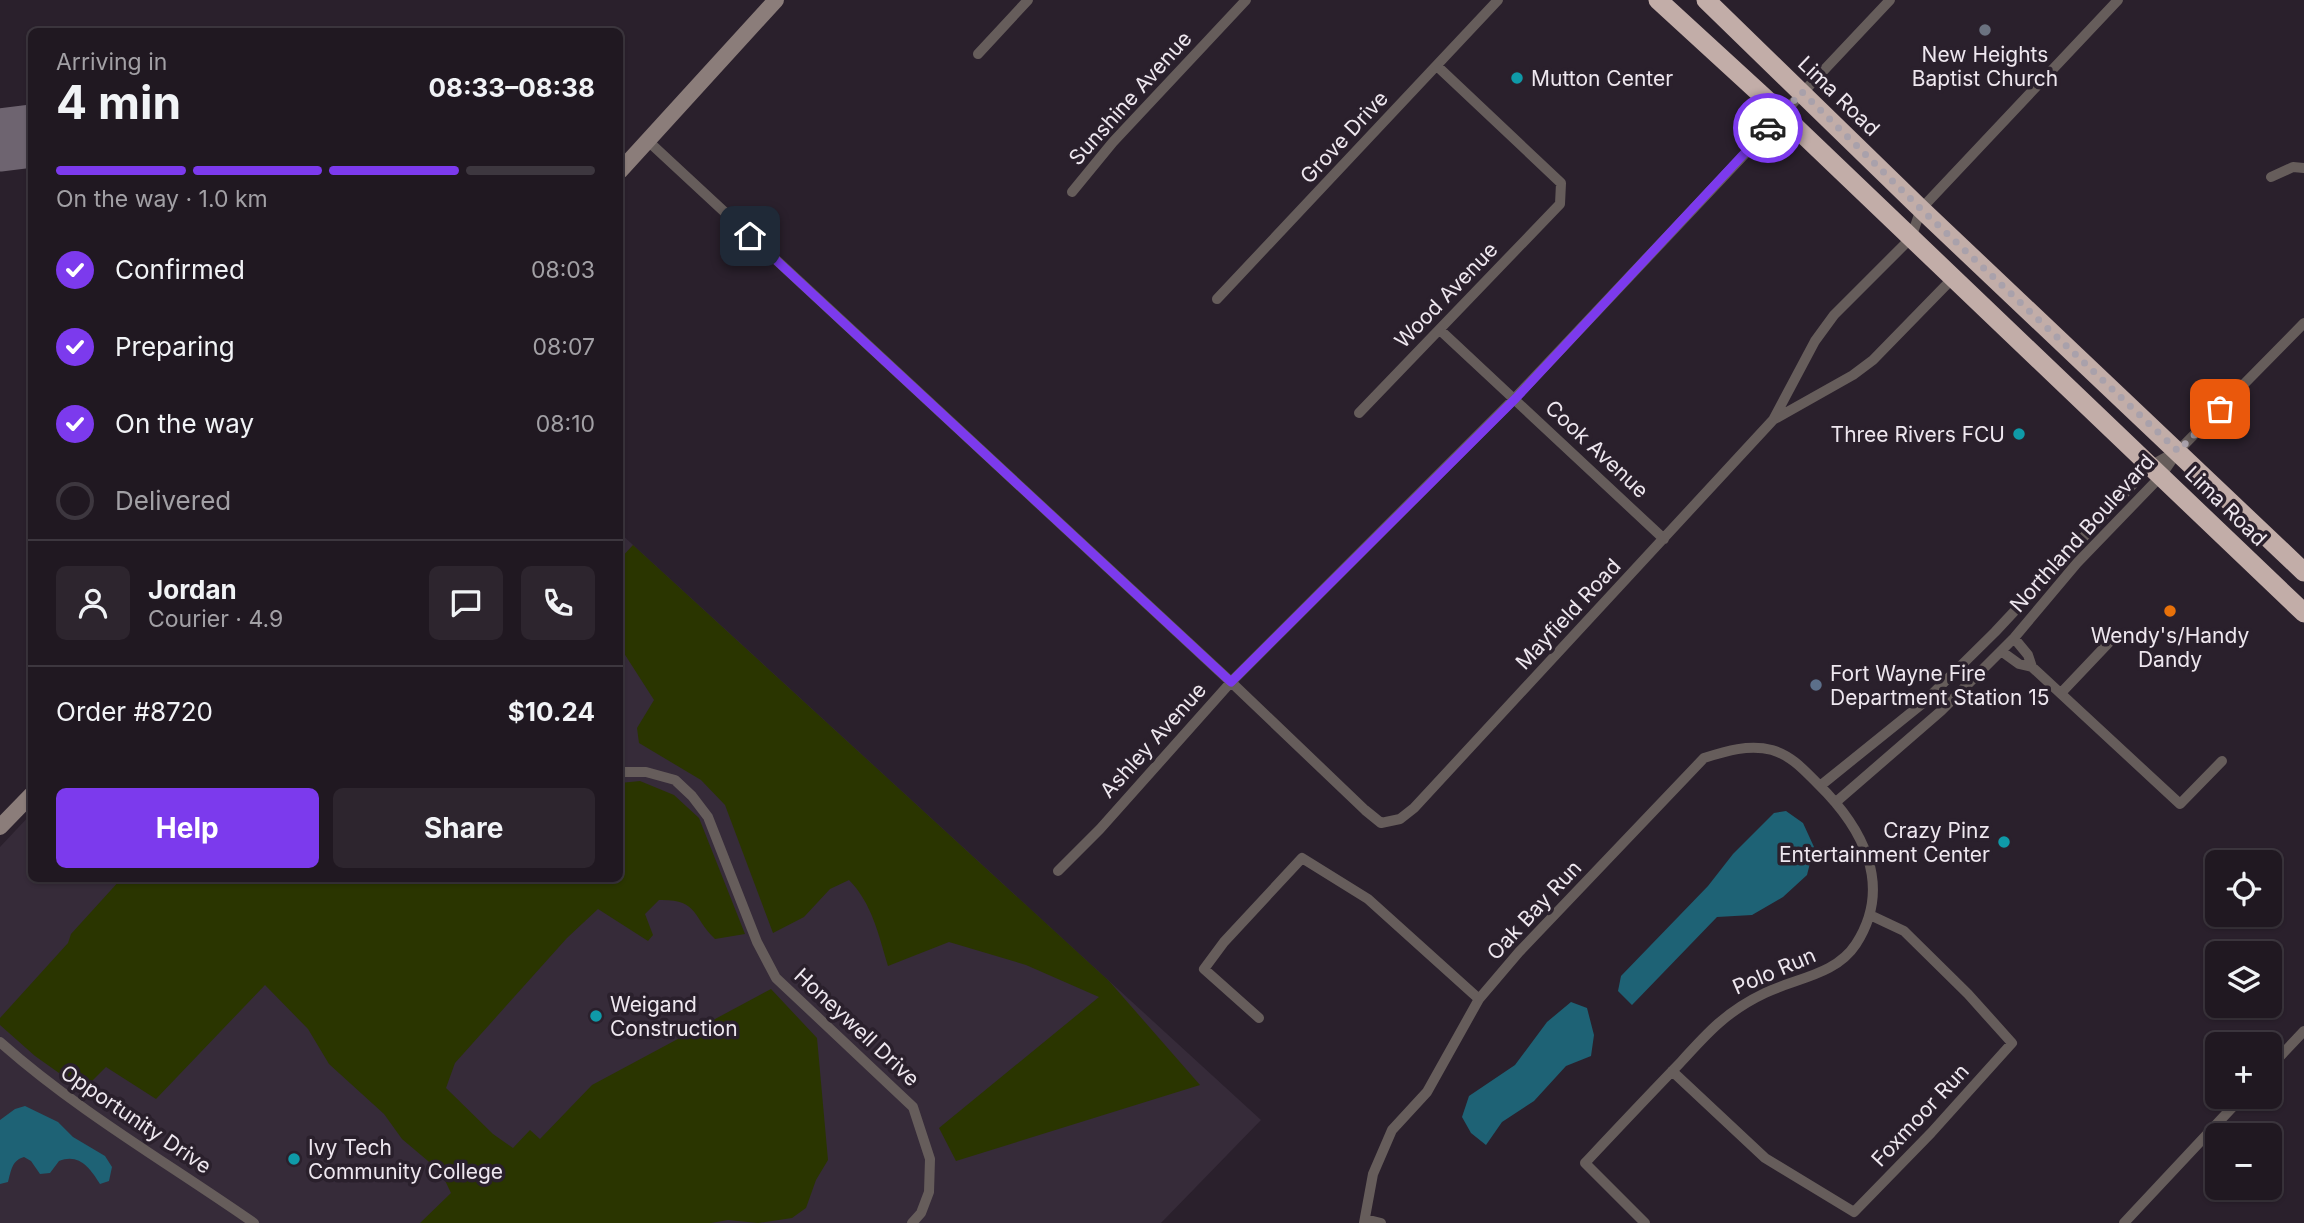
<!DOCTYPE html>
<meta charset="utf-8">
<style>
body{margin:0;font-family:Inter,sans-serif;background:#2d252e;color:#f1f3f6;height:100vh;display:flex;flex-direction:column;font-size:26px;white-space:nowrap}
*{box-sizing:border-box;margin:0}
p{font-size:23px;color:#a2a0a5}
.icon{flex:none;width:38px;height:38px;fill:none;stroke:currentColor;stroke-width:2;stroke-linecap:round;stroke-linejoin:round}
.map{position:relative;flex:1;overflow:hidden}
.sheet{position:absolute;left:28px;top:28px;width:595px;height:854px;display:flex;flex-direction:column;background:#201821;border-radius:10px;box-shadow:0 2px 5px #0004,0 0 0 2px #3d373f}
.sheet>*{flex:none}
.controls{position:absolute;left:2205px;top:850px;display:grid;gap:14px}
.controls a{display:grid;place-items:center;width:77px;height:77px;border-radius:10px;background:#201821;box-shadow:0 2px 5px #0004,0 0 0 2px #3d373f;font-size:35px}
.pin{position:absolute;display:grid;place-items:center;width:60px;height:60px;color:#fff;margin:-30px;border-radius:14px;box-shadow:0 4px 10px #0006}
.courier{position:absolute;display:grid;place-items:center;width:70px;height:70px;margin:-35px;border:5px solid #7c3aed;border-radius:50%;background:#fff;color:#222;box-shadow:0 2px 9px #0007}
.headline em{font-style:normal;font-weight:700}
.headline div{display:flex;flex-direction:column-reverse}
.headline{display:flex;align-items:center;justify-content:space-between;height:119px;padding:0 28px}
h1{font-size:46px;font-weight:700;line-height:52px}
.bar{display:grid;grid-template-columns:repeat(4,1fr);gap:10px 7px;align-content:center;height:84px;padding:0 28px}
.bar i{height:9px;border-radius:5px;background:#3d373f}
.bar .selected{background:#7c3aed}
.bar p{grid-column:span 4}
.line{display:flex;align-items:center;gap:18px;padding:0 28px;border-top:2px solid #3d373f}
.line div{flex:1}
.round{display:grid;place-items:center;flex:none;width:74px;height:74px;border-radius:10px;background:#2d252e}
ol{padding:0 28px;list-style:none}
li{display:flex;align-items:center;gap:21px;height:77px}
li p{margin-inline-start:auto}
li .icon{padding:7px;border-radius:50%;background:#7c3aed;color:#fff;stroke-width:4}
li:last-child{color:#a2a0a5}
li i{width:38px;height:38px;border:4px solid #3d373f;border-radius:50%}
.primary-button{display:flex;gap:14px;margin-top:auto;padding:14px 28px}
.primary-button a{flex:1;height:80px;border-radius:10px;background:#7c3aed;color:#fff;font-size:28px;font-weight:700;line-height:80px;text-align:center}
.primary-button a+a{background:#2d252e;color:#f1f3f6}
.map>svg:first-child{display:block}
.industrial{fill:#362b39}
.green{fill:#2a3500}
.water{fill:#1e6275}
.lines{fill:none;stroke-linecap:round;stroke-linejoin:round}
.runway{stroke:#6e6470;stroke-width:63}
.street{stroke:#665d5b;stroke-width:10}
.secondary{stroke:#8b7d7a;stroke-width:16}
.highway{stroke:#c2ada8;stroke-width:19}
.done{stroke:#a9a1ab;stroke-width:7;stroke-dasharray:0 12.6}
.route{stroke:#7c3aed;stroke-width:9}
.worship-dot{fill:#6b7280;stroke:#2a202c;stroke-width:2.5}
.culture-dot{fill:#0f9aa8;stroke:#2a202c;stroke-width:2.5}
.food-dot{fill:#e8710a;stroke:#2a202c;stroke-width:2.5}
.service-dot{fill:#5c6f8a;stroke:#2a202c;stroke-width:2.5}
.labels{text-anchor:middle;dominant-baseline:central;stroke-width:7;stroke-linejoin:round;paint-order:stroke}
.poi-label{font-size:21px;fill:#eee7ef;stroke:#2a202c;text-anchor:start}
.street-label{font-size:21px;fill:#eee7ef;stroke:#2a202c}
</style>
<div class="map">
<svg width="2304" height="1223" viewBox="0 0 2304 1223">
<rect width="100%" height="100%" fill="#2a202c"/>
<path class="industrial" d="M620,533l641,587 -100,103h-1161v-376l31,-33 1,64h588z"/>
<path class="green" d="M633,545l476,436 91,104 -244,76 -17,-33 160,-131 -73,-32 -77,-23 -61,24c-9,-30 -16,-63 -39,-86l-19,9 -26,28 -31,16 -48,-128 -24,-25 -62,-37 -2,-15 17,-28 -34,-53v-88z
M640,781l34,14 25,23 46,116 -30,5c-23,-22 -16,-40 -56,-39l-14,14 8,21 -5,6 -50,-32 -31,29 -112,125 -9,25 47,46 20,14 17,-18 10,9 52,-54 179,-96 46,49 11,122 -12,20 -10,28 -14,10 -34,5 -30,-3 -17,3h-291l31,-30 -10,-21 -39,-33 -18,-25 -55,-50 -21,-35 -43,-44 -109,114 -50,-32 -23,23 -48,-34 -35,-31v-7l68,-75 3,-9 50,-55 499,-1v-95z"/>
<path class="water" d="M1786,811l17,12 11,24 -7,28 -24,22 -31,18 -35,2 -85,88 -14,-14 3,-15 87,-90 25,-32 41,-41z
M1571,1002l16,6 7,27 -3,21 -25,10 -32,35 -32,21 -16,23 -15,-12 -9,-16 7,-21 46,-31 32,-43z
M25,1106l33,16 15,15 32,19 7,11 -3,14 -9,3c-10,-16 -21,-31 -41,-23l-9,12 -10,1 -9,-13 -7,-4c-12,3 -13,14 -16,25l-8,2v-64l15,-11z"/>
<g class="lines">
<path class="runway" d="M0,140l32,-4"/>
<path class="street" d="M978,54l50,-54
M648,141l583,541 134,128 16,13 19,-4 14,-11 359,-388 42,-79 19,-26 77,-77 10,-29 197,-209
M2271,177l22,-10 11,1
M1072,192l41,-50 133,-142
M1217,299l281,-299
M1440,330l224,209
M1359,413l201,-209 1,-21 -124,-117
M1773,420l80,-45 20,-15 80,-82
M2014,638l14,17 4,12
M2001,651l18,13 13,3 148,137 42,-43
M2061,693l56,-59
M620,772h26l29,8 17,16 16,21 49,125 19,36 137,129 17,52 -1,33 -8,21 -9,10
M1820,786l103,-83 72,-71 155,-166 25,-14
M1836,802l105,-91 73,-73 63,-75 84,-87 17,-25 126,-128
M1058,871l42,-42 131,-147 284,-284 375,-398
M1259,1018l-55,-49 20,-27 78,-84 66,41 111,100
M0,1042c79,70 168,121 254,181
M2270,1067l34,-36
M1672,1071l93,87 89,54 77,-79 81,-90 -44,-49 -64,-63 -34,-16
M1365,1219l16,4
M1364,1223l9,-49 19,-44 35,-38 52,-93 40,-47 185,-194c22,-7 45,-14 68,-8 20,6 32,20 46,34 44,43 76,101 38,160 -20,31 -60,34 -91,49 -38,18 -57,39 -85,70 -32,33 -63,66 -95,100l60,60
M2124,1223l118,-126"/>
<path class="secondary" d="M620,171l156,-171
M0,827l32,-33"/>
<path class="highway" d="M1658,0l108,99 538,514
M1706,0l215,209 383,363"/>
</g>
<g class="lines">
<path class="done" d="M1768,128l34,-36 119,117 257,242 42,-42"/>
<path class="route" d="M750,236l481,446 285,-284 252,-270"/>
</g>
<circle class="worship-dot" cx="1985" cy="30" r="7"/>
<g class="culture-dot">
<circle cx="1517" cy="78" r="7"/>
<circle cx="2019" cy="434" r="7"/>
<circle cx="2004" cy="842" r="7"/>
<circle cx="596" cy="1016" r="7"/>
<circle cx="294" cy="1159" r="7"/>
</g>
<circle class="food-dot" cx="2170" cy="611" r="7"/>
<circle class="service-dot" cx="1816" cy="685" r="7"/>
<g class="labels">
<g class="poi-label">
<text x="1985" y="54" text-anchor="middle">New Heights<tspan x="1985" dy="24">Baptist Church</tspan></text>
<text x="1531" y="78">Mutton Center</text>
<text x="2005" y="434" text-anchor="end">Three Rivers FCU</text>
<text x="2170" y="635" text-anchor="middle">Wendy's/Handy<tspan x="2170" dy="24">Dandy</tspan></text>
<text x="1830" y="673">Fort Wayne Fire<tspan x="1830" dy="24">Department Station 15</tspan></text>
<text x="1990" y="830" text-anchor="end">Crazy Pinz<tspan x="1990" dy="24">Entertainment Center</tspan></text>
<text x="610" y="1004">Weigand<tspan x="610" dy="24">Construction</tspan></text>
<text x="308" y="1147">Ivy Tech<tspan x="308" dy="24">Community College</tspan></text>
</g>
<g class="street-label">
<text transform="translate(1839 96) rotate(44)">Lima Road</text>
<text transform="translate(1130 98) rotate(-48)">Sunshine Avenue</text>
<text transform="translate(1344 137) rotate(-47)">Grove Drive</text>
<text transform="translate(1446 295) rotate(-46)">Wood Avenue</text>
<text transform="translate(1597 449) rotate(43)">Cook Avenue</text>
<text transform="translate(2226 506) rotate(44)">Lima Road</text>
<text transform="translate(2082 533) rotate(-48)">Northland Boulevard</text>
<text transform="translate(1568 614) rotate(-47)">Mayfield Road</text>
<text transform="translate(1153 740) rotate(-48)">Ashley Avenue</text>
<text transform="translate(1534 910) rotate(-47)">Oak Bay Run</text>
<text transform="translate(1774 971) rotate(-23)">Polo Run</text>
<text transform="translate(857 1027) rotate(43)">Honeywell Drive</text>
<text transform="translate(1920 1115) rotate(-47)">Foxmoor Run</text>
<text transform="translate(136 1119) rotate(34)">Opportunity Drive</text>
</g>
</g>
</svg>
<div class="controls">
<a><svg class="icon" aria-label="locate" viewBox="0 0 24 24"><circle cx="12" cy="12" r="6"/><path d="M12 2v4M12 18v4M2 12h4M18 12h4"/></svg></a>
<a><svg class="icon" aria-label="layers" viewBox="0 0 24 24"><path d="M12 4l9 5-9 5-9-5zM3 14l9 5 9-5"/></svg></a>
<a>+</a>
<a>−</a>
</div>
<div class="pin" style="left:2220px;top:409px;background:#ea580c"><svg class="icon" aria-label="bag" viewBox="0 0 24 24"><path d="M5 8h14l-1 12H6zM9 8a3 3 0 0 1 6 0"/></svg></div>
<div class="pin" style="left:750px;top:236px;background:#1f2937"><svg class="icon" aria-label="home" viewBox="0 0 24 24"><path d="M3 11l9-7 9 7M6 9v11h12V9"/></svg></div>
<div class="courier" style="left:1768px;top:128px"><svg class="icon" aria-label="car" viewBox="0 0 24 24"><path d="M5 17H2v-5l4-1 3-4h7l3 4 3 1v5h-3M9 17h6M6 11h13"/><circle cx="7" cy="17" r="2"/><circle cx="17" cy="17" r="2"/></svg></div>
<section class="sheet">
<div class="headline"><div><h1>4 min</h1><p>Arriving in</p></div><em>08:33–08:38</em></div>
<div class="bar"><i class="selected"></i><i class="selected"></i><i class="selected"></i><i></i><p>On the way · 1.0 km</p></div>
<ol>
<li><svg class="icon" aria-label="check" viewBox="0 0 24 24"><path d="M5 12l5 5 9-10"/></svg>Confirmed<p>08:03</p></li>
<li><svg class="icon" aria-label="check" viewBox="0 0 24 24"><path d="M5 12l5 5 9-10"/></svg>Preparing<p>08:07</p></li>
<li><svg class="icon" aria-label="check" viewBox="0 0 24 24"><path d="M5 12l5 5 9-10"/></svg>On the way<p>08:10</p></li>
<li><i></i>Delivered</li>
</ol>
<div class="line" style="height:126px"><a class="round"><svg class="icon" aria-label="person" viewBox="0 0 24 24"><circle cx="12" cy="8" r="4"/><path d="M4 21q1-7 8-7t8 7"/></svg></a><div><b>Jordan</b><p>Courier · 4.9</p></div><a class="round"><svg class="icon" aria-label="chat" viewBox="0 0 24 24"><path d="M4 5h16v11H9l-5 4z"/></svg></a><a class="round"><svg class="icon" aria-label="phone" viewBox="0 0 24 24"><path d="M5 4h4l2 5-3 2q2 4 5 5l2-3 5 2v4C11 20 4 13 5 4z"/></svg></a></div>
<div class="line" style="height:91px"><div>Order #8720</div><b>$10.24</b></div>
<div class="primary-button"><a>Help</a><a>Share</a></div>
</section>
</div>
